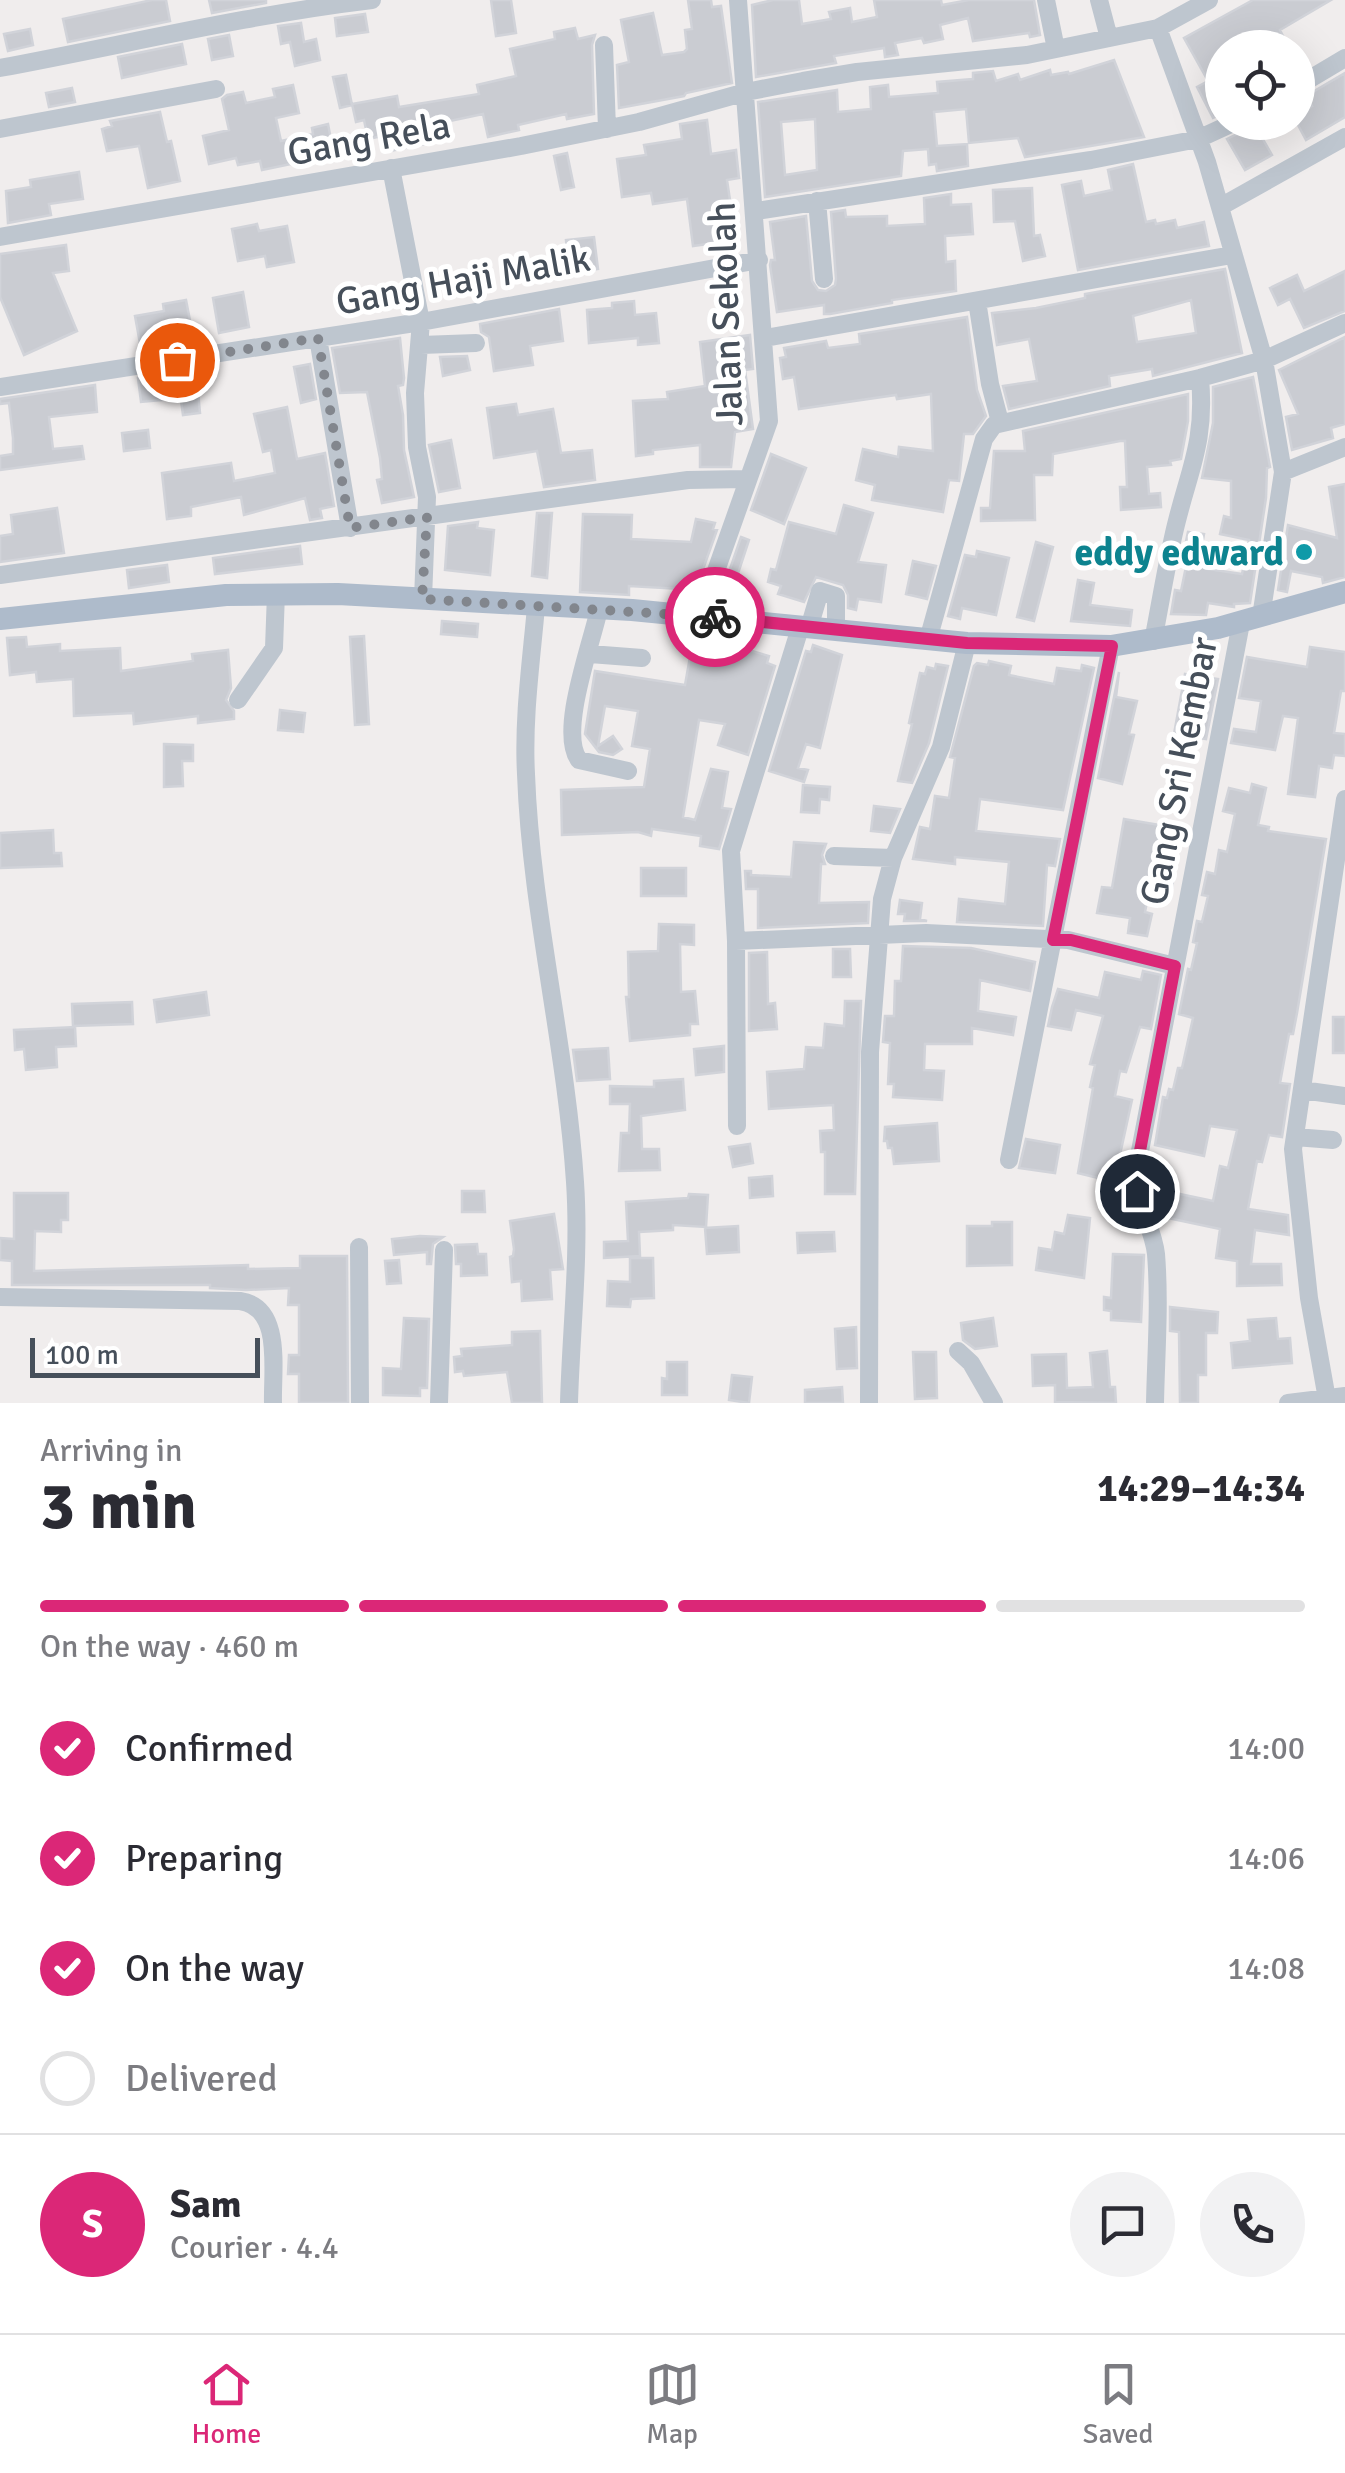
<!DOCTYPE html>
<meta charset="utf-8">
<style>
body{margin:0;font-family:Signika,sans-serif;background:#f2f2f3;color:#2b2b33;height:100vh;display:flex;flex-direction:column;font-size:38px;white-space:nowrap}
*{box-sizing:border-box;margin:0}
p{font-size:32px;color:#7c7c81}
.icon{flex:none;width:55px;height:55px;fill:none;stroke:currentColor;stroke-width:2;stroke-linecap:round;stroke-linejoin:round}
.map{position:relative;height:1403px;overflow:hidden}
.details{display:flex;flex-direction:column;background:#fff;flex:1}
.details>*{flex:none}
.buttons{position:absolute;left:1205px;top:30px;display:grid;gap:20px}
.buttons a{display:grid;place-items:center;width:110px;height:110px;border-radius:50%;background:#fff;box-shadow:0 10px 40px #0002;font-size:50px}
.scale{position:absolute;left:30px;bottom:25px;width:230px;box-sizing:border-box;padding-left:10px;border:5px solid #464f5a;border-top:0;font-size:28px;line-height:35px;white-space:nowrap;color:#464f5a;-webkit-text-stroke:8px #fff;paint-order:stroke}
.pin{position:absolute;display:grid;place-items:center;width:85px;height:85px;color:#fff;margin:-42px;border:5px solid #fff;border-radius:50%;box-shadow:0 2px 10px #0007}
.courier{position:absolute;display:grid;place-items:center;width:100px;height:100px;margin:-50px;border:8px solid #db2777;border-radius:50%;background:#fff;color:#222;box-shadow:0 2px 12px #0007}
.head em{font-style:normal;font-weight:700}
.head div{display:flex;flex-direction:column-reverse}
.head{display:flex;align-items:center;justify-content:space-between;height:170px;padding:0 40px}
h1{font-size:65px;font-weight:700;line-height:75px}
.bar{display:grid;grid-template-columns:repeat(4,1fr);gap:15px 10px;align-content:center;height:120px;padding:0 40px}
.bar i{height:12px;border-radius:8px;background:#e1e1e2}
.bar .active{background:#db2777}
.bar p{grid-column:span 4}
.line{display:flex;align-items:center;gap:25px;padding:0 40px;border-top:2px solid #e1e1e2}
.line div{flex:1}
.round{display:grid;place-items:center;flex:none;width:105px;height:105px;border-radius:52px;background:#f2f2f3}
ol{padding:0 40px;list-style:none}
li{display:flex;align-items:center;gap:30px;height:110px}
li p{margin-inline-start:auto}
li .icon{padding:10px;border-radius:50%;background:#db2777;color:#fff;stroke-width:4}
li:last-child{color:#7c7c81}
li i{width:55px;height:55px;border:5px solid #e1e1e2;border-radius:50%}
.menu{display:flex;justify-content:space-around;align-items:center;height:140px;border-top:2px solid #e1e1e2;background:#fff;font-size:28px;color:#7c7c81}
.menu a{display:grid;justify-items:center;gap:5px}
.menu .active{color:#db2777}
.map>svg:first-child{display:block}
.building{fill:#caccd2;stroke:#d1d3d9;stroke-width:2.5;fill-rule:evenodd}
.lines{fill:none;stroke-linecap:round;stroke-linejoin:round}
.minor{stroke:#bec6cf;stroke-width:18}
.major{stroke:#aebbcb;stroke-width:22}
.done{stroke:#82868d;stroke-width:10;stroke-dasharray:0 18}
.route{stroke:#db2777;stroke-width:12}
.culture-dot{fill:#0f9aa8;stroke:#fff;stroke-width:4}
.labels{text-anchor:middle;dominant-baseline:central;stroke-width:10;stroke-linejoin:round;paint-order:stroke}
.street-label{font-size:38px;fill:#464f5a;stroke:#fff}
.culture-label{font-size:38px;font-weight:bold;fill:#0d838f;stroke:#fff;text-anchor:end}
</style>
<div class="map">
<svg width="1345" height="1403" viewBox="0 0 1345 1403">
<rect width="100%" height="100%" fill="#f0eded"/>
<path class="building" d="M152,0h14l4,21 -102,21 -5,-23z
M209,0h57v3l-54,10z
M491,0h20l5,33 -20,3z
M688,0h23l1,7 9,-1 11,77 -46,10 -2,3 -65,12 -2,-43 12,-3 -8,-42 32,-7 9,42 22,-3 3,-3 -2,-19 7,-1z
M773,0h26l3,24 29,-5 -2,-7 21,-4 2,14 25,-5 -3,-17h67l1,5 27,-5h65l6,35 -10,2 -1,-4 -56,8 -5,-23 -28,7 3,14 -19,4 -2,-5 -27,5 3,12 -13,2 -1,-9 -50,8 2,7 -80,14 -4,-72z
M1253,0h78l-51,30 9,18h-27l-8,-7 -12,7h-20v66l-9,4 -16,-31 11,-6 -24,-43z
M365,14l3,18 -31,4 -2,-18z
M301,23l3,19 12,-3 4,21 -25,6 -5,-24 -9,2 -3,-18z
M575,28l3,11 17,-4 -3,10 2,69 -27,5 -1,-5 -48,11 1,5 -31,7 -5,-23 -38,8 4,17 -59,12 -3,-16 -19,4 -4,-19 -8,2 -4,-18 45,-8 2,11 80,-13 -2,-9 39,-9 -6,-27 45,-10 -1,-7z
M30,29l3,16 -25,6 -4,-17z
M229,35l4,21 -21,4 -4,-21z
M182,44l4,20 -64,14 -4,-21z
M1114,60l30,77 -119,20 -7,-19 -49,5 -3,-34 -32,3 3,34 30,-2 1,22 -31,5 -1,-7 -7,1 -1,-16 -25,2 -2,25 -136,21 -7,-95 79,-12 1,22 33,-3 -1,-22 18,-2 1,12 49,-4 -1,-11 36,-3v-6l20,-2 3,10 22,-7 2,6 30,-10 1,5 17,-3 1,2zM815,119l2,51 -32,5 -4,-53z
M1345,73v44l-39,23 -8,-15v-10l14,-9 -6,-10z
M346,75l6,30 -12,3 -7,-31z
M293,85l6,28 -23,5 5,23 32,-7 -1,-6 16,-4 6,31 -72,15 -2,-9 -22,4 -2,-7 -27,6 -6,-28 26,-6 -7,-31 5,-4 16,-3 3,11 29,-6 -2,-8z
M72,88l3,14 -26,5 -3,-14z
M160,112l7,30 4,-1 9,40 -32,7 -9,-42 -32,5 -5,-22 10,-3 -2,-5z
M707,120l4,34 25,-4 3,28 -12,2 9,60 -43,6 -6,-47 -34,5 -2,-11 -29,4 -5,-38 29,-4 -2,-10 38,-6 -2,-15z
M1247,122h6l19,33 -27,15 -18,-31 18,-9z
M567,153l7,34 -13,3 -7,-34z
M1133,164l13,58 9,-2 1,4 19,-4 2,8 27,-6 5,24 -131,24 -16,-85 19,-4 3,15 28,-6 -4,-20z
M79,172l4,27 -34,5 2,11 -43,8 -2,-32 25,-4 -1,-7z
M1032,188l2,48 6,-1 5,21 -22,5 -8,-40 -21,1 -1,-32z
M951,194v11l20,-1 2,30 -28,2 1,26 9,-1 1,30 -64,9v3l-62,11h-6v-9l-47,7 -7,-47 1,-5h4l-5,-38 36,-6 6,65 6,9 8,1 9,-6 1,-6 -5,-67 14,-2 1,7 41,-1v10l38,-2 -1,-26z
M257,224l2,7 28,-5 7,36 -27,5 -2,-11 -27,5 -6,-32z
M594,237l4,32 -29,4 -3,-33z
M66,245l3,26 -16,2 24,58 -53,24 -24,-58v-43z
M1225,269l17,84 -89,23 -1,-7 -43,7 1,10 -101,23 -6,-23 34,-5 -8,-42 -32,6 -5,-32 44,-5 49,-10v-4zM1191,300l5,33 -59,9 -4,-26z
M1345,271v40l-41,17 -14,-29 -12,6 -8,-17 27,-13 7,16z
M243,292l6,35 -30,6 -6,-35z
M186,300l8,41 -53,8 -6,-33 29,-5 -1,-7z
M634,301l1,14 21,-2 3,30 -21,2v-7l-49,5 -2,-33 25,-2v-5z
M559,309l4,32 -33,5 3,19 -39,6 -5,-34 -8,-5 -1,-8z
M967,317l10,73 9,26 -13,18h-9l-5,47 -10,-1 -6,32 -71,-12 3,-15 -19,-5 7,-31 35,8 1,-10 34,4 -2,-57 -34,5 -1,-4 -97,14 -5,-32 -11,2 -3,-21 6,-1 -2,-9 42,-7 2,7 32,-4 -1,-10z
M750,335l3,34 -8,1 8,59 -18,3 -4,35h-31v-22l-47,5v4l-17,2 -3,-55 35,-2 -1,-7 38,-6 -5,-44z
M1345,337v87l-14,4 2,10 -41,12 -6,-33 12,-3 -19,-44z
M400,338l4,40 -1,7 -5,1 5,29 1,35 10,47 -32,6 -5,-23 5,-1 -2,-21 -13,-66 -27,1 -8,-45z
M467,356l3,14 -27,6 -3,-19z
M310,364l6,35 -15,4 -7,-36z
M170,373l2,26 -31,3 -3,-24z
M1253,377l17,90 -3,1 -1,30 -16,105 -16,1v3l-26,-4 -2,12 -35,-1 4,-24 6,1 8,-39 -5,-1 4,-19 16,2 -4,23 10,2 -2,10 34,5 7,-34 -29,-6 4,-18 7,2v-37l-29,-3 11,-55v-36z
M95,385l2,27 -48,5 4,32 29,-3 2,13 -84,11v-14l13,-2v-16l-4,-35 -9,1v-5z
M198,391l2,22 -17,2 -3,-22z
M1188,394v27l-7,38 -11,2 1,4 -24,2 2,27 11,-1 1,14 -40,3 -1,-23h7l-2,-46h-5l-67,13 -1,21h-18l1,45 -54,1v-13h9l4,-57h31l-2,-20z
M516,404l2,11 35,-6 8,44 31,-3 3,30 -51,7 -7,-36 -43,7 -7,-50z
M287,407l10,52 28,-6 9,53 -14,3 2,9 -12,2 -5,-22 -61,17 -3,-18 -50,10v9l-24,3 -5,-46 69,-10 3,18 41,-8 -4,-23 -8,2 -9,-38z
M148,430l2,18 -26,3 -2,-18z
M451,440l9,48 -21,4 -10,-47z
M771,454l35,14 -22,56 -33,-14z
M1345,484v93l-22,6 -1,-6 -31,-6 -4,21 -9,-2 10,-65 49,13 -8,-51z
M844,505l29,8 -15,49 28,3 -5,37 -23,-3 -2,11 -8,-2v-13l-5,-10 -27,-8 -12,25 -26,-8 3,-8 -13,-4 3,-13 5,1 13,-48 47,12z
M57,508l7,45 -64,9v-26l13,-2 -2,-19z
M537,513h15l-5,65 -15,-2z
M583,514l49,1 -1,24 60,3 5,-23 19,4 -2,6 4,1 -21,59 -16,-3v3l-51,-3v9l-49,-3z
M478,522l-1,6 17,2 -4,45 -45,-5 3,-44z
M741,537l8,3 -19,58 -9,-3z
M1036,542l17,5 -19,74 -17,-4z
M300,546l2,18 -87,10 -2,-16z
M977,551l32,7 -13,57 -34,-7 -2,11 -12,-3 17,-61 11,2z
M913,561l23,5 -9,33 -21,-5z
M167,565l2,17 -40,6 -2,-18z
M1078,580l16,3 -4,22 42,5 -2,16 -59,-5z
M442,621l36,3 -1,13 -36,-3z
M364,636l5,88 -14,1 -5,-88z
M26,637l1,10 33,-3v7l60,-3 1,23 72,-10 -1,-7 36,-4 3,38 -5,12 8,11v8l-36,4v-7l-64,8 -1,-11 -59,3 -1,-37 -36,3 -1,-10 -26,3 -3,-37z
M693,640l43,3 -1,3 34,10 -2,7 8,3 -27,89 -30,-10 7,-21 -26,-4 -16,97 12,3 16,-51 17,3 -6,36 9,1 -12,40 -19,-3 1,-10 -49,-7 -1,7 -13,-4 -76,3 -1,-45 83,-3 6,-38 -18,-3 6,-35 -33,-5 -7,40 15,-10 9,13 -9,6 -14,-3 -14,-18 10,-63 90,14z
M813,645l29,10 -22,93 -14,-4 -8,24 10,2 -4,12 -35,-11 37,-120 5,1z
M1310,647l35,5v39h-4l-7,42 11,1v22l-11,-1 -2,13 -13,-2 -4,31 -27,-3 10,-76 -15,-2 -8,34 -44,-7 3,-14 22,3 5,-31 -22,-3 8,-41 60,10z
M989,661l22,5 -2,9 45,9 3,-16 24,3 1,-6 12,3 -31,142 -83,-11 -4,32 84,8 -5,27 -8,-1 -4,61 -86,-4 2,-23 46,5 4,-42 -54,-5v7l-42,-5 7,-32 10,2 5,-33 14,2 6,-40 -5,-1 24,-91 3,-3 11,2z
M936,664l12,2 -19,77 -17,40 -14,-2 14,-57 -3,-1 11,-50 5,1 2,-7 8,2z
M1119,672l-3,25 21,4 -8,33 5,1 -12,49 -24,-6z
M1185,674l33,5 -12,60 -32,-5z
M280,710l25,3 -2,19 -25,-2z
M164,744l29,1v16h-11l1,25 -19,1z
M1252,784l14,4 -8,37 11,2 -1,4 58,8 -29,174 -4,21h-4l-9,49 10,1 -8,53 -13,-2 -7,27 -5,-1 -9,48 40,6 1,20 -34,-5 -4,34h30l1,21 -45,1v-25l-21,-3 4,-29 -62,-13 -2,-7 5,-19 52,11 7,-35 8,2 9,-38 -27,-4 -6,30 -49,-11 8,-48 4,1 2,-9 4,1 5,-22h4l11,-50 -14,-4 9,-45 3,1 6,-27 -4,-1 4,-21 5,1 6,-26 -6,-1 5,-23 8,2 4,-24 8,2 8,-38 -12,-3 6,-23 21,5z
M803,785l27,2 -1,13 -9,-1 -1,14 -18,-1z
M874,806l26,3 -10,24 -19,-2z
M1124,819l65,11 -3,14 -9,-2 -5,46 -22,-2 -5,26 7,2 -5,22 -19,-3 2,-15 -33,-5 5,-26 10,1z
M53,830l1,23h7l1,13 -62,2v-35z
M794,842l32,2 -4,11 3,9h-4l-2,39 50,-1 -1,21 -110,5v-39h-12l-1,-18h6v4l40,2z
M641,868h45v28h-45z
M900,900l22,3 -2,16 7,2h-23l1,-7h-7z
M659,924l35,1v20l-14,-1 1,48 14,-1 3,33h-8v11l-60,6 -4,-44h3l-1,-45 30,-1z
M903,946l68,2 64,14 -5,29 -50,-11 -2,31 38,6 -3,18 -41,-7v16h-47l-1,26 20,1 -2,29 -49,-3 1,-13h-6l2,-41 -7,-1 2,-26h9l1,-35h6z
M833,949h17l1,28h-18z
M767,952l1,52 7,-1 2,26 -28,2v-78z
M1143,971l18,4 -10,54 -11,-2 -14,45 -6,-1 -5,25 17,4 -18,82 -36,-9 15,-85 -3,-1 5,-22 -5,-1 13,-48 -27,-6 -5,20 -23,-4 4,-19 6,-18 41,9 6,-26 36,8z
M206,992l3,23 -52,7 -3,-22z
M845,1001h16l-6,193h-30v-42h-4l-1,-21 14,-1 -1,-25 -64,4 -2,-37 37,-3 2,-22 17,1 2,-24 19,2z
M132,1002l1,22 -60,2 -1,-22z
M1333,1017h12v36h-12z
M75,1027l1,19 -20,1 1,20 -31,3 -2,-21 -9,1 -1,-20z
M724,1046v26l-28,3 -2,-26z
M608,1048l2,31 -33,2 -4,-31z
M683,1079l2,31 -44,6 1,33h17l1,21 -41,1 2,-38h8l1,-29h-20v-18l44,1v-6z
M937,1123l2,38 -45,3 -2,-16h-4l-1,-7h-3l1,-14z
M1026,1139l34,6 -5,28 -36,-5z
M750,1144l3,19 -20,4 -4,-20z
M772,1176l1,20 -23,2 -1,-20z
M462,1191h22l1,21h-23z
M14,1193h54v27h-7v12l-26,-1 -1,40 214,-6v4l52,-1v-12h47l1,147h-49v-29h-11l1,-19h10v-50h-11l1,-17 -43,2 -36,-2v-3h-198v-24l-12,-1v-22l14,1z
M689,1194l19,1 -2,32 -33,-2v5l-34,2 1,24 -36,2v-16l24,-1 -2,-39 62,-4z
M554,1214l9,55 -13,1 2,29 -30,2 -1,-20 -9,1 -2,-25 3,-1 1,-7 -4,-28z
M1068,1215l22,3 -6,60 -48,-8 3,-22 13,2 3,-18 9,2z
M992,1222h20v43l-45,1v-40h25z
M738,1226l1,26 -32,2 -2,-26z
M834,1232l1,19 -37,2 -1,-20z
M420,1236l23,1 -10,7 -2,20h-4v-12l-33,3 -2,-16z
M477,1244l1,10h8l1,21 -26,1v-12h-5l-1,-19z
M1113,1254l31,1 -3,67 -30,-2v-9l-7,-1v-13l7,1z
M630,1258h23l1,40 -23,1 -1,8 -23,-1 1,-25 22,1z
M399,1260l2,23 -14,1 -2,-23z
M1170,1307l48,5 -1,21h-11v42h-8v28h-18l-1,-71 -9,-1z
M404,1318l25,1 -2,69h-7v8l-37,-1v-27l18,1z
M993,1318l4,28 -22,3 -12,-9 -2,-17z
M1276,1318l2,21 12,-1 2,25 -59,5 -2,-25 19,-2 -2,-21z
M856,1327l1,41 -20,1 -2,-40z
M540,1331l2,72h-30l-5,-31 -43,4 -1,-5 -8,1 -1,-15 8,-1 -1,-7 51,-4v-13z
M1107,1351l3,36h5l1,16 -61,-1v-17l-22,1 -1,-31 34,-1 1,34 26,-1 -3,-34z
M913,1352h23l1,46 -22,1z
M667,1362h20v33h-25v-17l5,1z
M732,1375l20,2 -3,26 -20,-3z
M842,1387l1,16h-38v-13z"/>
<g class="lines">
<path class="minor" d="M1046,0l10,49
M1099,0l10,38
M1158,28l49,134 57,198 19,112 -22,145
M604,45l3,84
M0,68c124,-23 246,-53 372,-68
M1298,86l47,-28
M0,129l216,-40
M391,168l30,154 -6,71 2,54 10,50 -4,102
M817,201l7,78
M1220,207l125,-70
M756,211l335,-51 107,-21 37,-17
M0,237l521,-91 118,-24 107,-30 57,-11 54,-9 170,-17 131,-27 51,-28
M977,301l13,83 10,38
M318,338l32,190
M765,338l467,-83
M421,345l55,-2
M0,387l421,-65 338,-62
M1283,472l62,-25
M0,575l688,-95 57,-1
M536,607c-5,56 -13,112 -10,167 5,137 40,271 49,408 5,73 -4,148 -6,221
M599,609c-7,34 -41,123 -20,151l49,11
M700,616l69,-195 -31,-421
M809,628l11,-37 16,5v35
M928,640l56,-201 10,-14 206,-47 64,-18 81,-37
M1153,641c7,-36 13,-73 21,-108 14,-62 32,-88 26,-155
M590,654l52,4
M238,700l36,-52 2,-55
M834,856l59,2
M736,941l190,-8 142,7 107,26
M1302,1090l43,6
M737,1126l-1,-185 -5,-90 69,-223
M1295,1137l38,3
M1009,1160l102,-514
M359,1247l1,156
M0,1297l240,4c43,6 32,69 33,102
M958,1351l13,12 23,40
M1327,1399l-18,-101 -16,-149 52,-350
M439,1403l5,-153
M869,1403l1,-351 12,-153 11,-41 48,-111 26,-104
M1155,1403c1,-49 5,-100 1,-149 -3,-28 -22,-54 -20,-82l105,-549
M1288,1403l57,-7"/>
<path class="major" d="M0,619l226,-24 112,-1 294,16 335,33 144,3 107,-18 127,-36"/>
</g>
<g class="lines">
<path class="done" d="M177,360l141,-22 32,190 77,-11 -5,82 293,18"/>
<path class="route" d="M715,617l252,26 145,3 -59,294h18l104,26 -39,206 1,19"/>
</g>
<circle class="culture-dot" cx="1304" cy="552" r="10"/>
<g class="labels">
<g class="street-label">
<text transform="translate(369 139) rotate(-10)">Gang Rela</text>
<text transform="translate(463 280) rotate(-10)">Gang Haji Malik</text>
<text transform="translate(726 314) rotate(-92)">Jalan Sekolah</text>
<text transform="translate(1179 771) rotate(-79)">Gang Sri Kembar</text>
</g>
<g class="culture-label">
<text x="1284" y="552">eddy edward</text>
</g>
</g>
</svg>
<div class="buttons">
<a><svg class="icon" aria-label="locate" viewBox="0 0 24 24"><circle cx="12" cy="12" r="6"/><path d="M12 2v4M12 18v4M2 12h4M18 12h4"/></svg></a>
</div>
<div class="scale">100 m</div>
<div class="pin" style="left:177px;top:360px;background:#ea580c"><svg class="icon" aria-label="bag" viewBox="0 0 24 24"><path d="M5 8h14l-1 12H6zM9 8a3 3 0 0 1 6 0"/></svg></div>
<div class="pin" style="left:1137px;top:1191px;background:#1f2937"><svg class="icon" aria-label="home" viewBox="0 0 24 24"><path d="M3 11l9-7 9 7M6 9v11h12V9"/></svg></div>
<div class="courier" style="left:715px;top:617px"><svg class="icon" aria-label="bike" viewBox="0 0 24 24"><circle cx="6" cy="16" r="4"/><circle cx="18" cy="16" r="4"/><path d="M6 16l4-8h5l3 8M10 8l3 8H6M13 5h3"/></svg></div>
</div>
<section class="details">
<div class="head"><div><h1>3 min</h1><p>Arriving in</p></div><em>14:29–14:34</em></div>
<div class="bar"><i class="active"></i><i class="active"></i><i class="active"></i><i></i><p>On the way · 460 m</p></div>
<ol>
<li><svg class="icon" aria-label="check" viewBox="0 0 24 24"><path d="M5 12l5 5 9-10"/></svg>Confirmed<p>14:00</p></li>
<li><svg class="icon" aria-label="check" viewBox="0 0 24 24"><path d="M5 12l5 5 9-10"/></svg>Preparing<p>14:06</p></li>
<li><svg class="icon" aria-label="check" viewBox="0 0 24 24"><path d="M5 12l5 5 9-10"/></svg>On the way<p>14:08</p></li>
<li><i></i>Delivered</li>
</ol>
<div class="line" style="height:180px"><b class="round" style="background:#db2777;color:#fff">S</b><div><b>Sam</b><p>Courier · 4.4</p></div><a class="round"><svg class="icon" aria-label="chat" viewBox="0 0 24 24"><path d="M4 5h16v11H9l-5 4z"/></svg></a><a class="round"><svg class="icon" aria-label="phone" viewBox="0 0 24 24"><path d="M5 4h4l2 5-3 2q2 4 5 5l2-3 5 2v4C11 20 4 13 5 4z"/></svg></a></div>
</section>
<nav class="menu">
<a class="active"><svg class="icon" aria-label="home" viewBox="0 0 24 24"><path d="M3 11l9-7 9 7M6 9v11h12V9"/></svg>Home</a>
<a><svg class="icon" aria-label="map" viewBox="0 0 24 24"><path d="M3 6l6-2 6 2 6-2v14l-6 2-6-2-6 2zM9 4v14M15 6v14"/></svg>Map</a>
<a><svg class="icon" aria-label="saved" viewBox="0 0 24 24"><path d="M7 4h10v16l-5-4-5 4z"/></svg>Saved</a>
</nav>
